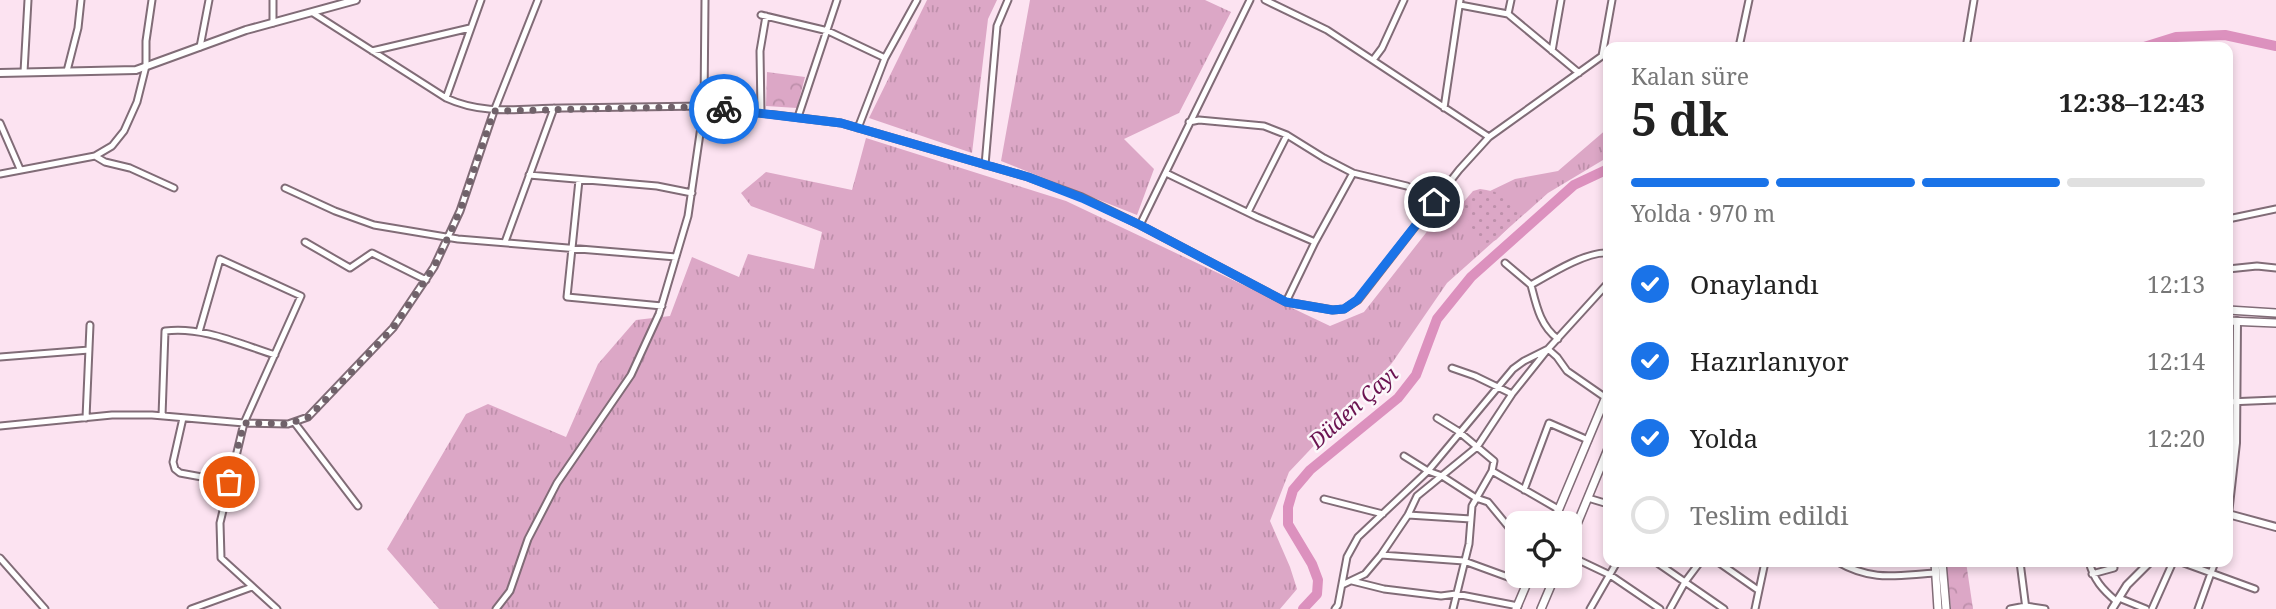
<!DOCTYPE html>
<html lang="tr">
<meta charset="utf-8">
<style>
body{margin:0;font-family:"Noto Serif",serif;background:#f6f6f6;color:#222;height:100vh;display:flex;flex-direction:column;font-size:26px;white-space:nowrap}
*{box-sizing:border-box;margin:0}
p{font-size:23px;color:#767676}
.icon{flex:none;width:38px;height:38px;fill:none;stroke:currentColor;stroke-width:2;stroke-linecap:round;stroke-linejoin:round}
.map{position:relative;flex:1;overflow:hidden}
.details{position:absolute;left:1603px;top:42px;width:630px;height:525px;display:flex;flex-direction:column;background:#fff;border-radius:14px;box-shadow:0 4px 10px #0003}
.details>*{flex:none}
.fabs{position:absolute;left:1505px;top:511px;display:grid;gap:14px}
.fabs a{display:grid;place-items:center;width:77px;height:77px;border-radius:14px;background:#fff;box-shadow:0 4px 10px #0003;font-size:35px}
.pin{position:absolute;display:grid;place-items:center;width:60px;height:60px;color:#fff;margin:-30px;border:4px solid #fff;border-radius:50%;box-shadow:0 2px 7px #0007}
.courier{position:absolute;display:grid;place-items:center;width:70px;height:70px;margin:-35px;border:5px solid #1a73e8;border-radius:50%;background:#fff;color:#222;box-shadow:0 2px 9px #0007}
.overview em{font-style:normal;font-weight:700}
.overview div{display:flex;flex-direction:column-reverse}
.overview{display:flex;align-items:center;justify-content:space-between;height:119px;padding:0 28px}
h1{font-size:46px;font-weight:700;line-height:52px}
.bar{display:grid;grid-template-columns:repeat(4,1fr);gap:10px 7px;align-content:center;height:84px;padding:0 28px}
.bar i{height:9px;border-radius:5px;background:#e0e0e0}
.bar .active{background:#1a73e8}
.bar p{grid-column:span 4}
ol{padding:0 28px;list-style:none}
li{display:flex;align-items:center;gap:21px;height:77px}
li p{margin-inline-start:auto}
li .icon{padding:7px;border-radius:50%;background:#1a73e8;color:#fff;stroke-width:4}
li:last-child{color:#767676}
li i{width:38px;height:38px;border:4px solid #e0e0e0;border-radius:50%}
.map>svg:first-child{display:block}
.grass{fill:url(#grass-tufts)}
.park{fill:url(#park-crowns)}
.garden{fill:url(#garden-dots)}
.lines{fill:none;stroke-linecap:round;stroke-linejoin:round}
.river{stroke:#dc91be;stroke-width:10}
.minor-casing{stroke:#816c77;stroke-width:9}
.tertiary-casing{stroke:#816c77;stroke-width:10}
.secondary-casing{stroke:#816c77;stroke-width:10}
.minor{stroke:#fff;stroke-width:5}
.tertiary{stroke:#fff;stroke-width:6}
.secondary{stroke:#fff;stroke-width:7}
.done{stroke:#70626a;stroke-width:7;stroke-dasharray:0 12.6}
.route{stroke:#1a73e8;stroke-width:9}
.labels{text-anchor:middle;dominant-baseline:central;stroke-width:5;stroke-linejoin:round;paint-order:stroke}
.water-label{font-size:21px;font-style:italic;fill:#6b1351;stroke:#fcf7fa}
</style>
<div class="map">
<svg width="2276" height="609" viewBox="0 0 2276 609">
<defs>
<pattern id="grass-tufts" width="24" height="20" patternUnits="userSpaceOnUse" patternTransform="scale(1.75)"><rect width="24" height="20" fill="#dca7c6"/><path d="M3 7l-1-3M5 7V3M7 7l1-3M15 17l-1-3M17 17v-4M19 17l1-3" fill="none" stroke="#bd8faa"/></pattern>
<pattern id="park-crowns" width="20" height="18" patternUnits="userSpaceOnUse" patternTransform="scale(1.75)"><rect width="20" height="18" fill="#dca7c6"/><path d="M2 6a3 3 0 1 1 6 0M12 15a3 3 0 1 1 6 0" fill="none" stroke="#bd8faa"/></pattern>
<pattern id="garden-dots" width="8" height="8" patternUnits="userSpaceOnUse" patternTransform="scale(1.75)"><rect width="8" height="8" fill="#dca7c6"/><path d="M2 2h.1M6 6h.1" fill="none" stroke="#bd8faa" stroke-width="1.8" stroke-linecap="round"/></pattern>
</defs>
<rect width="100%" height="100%" fill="#fce3f1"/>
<path class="grass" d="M927,0h70l-9,19 -16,134 -103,-35z
M1030,0h175l26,12 -52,101 -55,26 30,30 -17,46 -136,-54z
M1608,128v29l-60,36 -101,90 -55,80 -103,109 -19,49 20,46 7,22 -17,20h-841l-52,-60 79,-135 22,-10 78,33 32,-73 38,-44 34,-4 22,-59 47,20 9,-23 66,15 8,-37 -71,-26 -10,-13 25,-21 86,18 14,-52 200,63 264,125 34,-14 76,-97 75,-36 43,-8z"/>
<path class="park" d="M767,72l38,5 -8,31 -31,-2z
M1946,562h20l7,47h-22z"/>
<path class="garden" d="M1480,189c17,2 30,8 42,20v5l-26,26 -12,4 -8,-8 -15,-31 12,-14z"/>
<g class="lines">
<path class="river" d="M2144,47l32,-10 49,-2 51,11
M1303,609l14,-15 1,-14 -6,-16 -24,-40v-17l5,-17 17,-20 88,-72 18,-23 21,-56 34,-42 103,-92 34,-16"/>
<g class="minor-casing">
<path id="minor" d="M705,0l-1,106 137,17 187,54 54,20 58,28 146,77 47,8 11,-1 14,-9 101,-130 30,-33 113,-81 10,-56
M1265,0l62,30 162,107
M1511,0l-3,14 71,59
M1460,5l48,9
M313,13l133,85c39,18 75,10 117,10 47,-1 94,-1 141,-2l-16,110 -29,98 -28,61 -74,108 -29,56 -18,52 -14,18
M761,15l67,16 57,27
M273,23v-23
M1967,42l7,-42
M200,47l9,-47
M1739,47l10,-47
M372,51l98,-23
M1552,51l9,-51
M1373,60l9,-12 22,-48
M67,71l11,-43 3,-28
M24,72l4,-72
M446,98l35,-98
M1444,108l16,-108
M761,113l-1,-62 6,-35
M798,117l39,-117
M1189,122l10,-2 65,6 23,9 37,23 29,15 54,13 27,16
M0,123l20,46
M858,128l27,-70 32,-58
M95,156l10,6 25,6 44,20
M985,165l12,-139 11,-26
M1166,173l91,44 58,25
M0,174l95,-18 17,-10 12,-15 13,-29 9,-36v-25l6,-41
M529,175l128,11 35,7
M579,180l-12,117 95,9
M285,188l50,23 39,14 84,14 218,18
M1248,212l39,-77
M2228,219l48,-10
M1140,225l110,-225
M305,242l45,26 22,-15 54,27
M505,242l49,-134
M1505,263l26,22
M2228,269l29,-3 19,2
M1286,302l29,-60 38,-69
M199,332l21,-73 81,37 -57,127 -24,100 1,35 56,51
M1558,339c-18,-13 -22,-35 -27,-54 19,-11 56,-34 77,-32
M0,357l89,-7
M1452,368l23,8 37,18
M2228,402l48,-2
M162,416l3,-85c37,-5 75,13 110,24
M86,418l4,-93
M183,418l-10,44 2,7 5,4 49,9
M1437,418l21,13 36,30 -2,10 -20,35 -3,38 -16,65
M294,422l64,84
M0,426l112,-11h40l92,8 44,1 20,-7 85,-89 41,-61 26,-56 34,-100 44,-111
M1404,456l24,15 14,5 34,22 12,4 23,28 6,1
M1492,471l66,38
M1524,490l25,-67 39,17
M1588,498l20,6
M1324,499l59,15
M1408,515l63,4
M1381,555l83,6 63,23
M1570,556l40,19 50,34
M0,558l45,51
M1656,562l68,47
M1718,562l40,28
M1838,562c35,20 59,13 98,11
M2020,562l6,47
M2089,562c5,18 13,27 27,39
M2181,562l74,27
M2092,574l22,-6
M1352,581l32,8 57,7 15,-2 62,12
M1342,585l23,-11 16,-19 27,-40 9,-19 60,-49 35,-53 36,-45 60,-66
M2119,598l27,11
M191,609l61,-22
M1335,609l3,-4 9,-48 11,-20 70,-66 85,-102 11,-8 24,-12 9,8 10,14 39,27
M1590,609l27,-47
M1670,609l15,-27 15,-20
M1755,609l10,-47
M2010,609l16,-3 19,3
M2152,609l21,-47
M2198,609l17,-47"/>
</g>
<g class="tertiary-casing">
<path id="tertiary" d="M0,73l136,-3 110,-40 110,-30
M2237,321l-1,122 -8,71 48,13
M2112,609l15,-24 23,-23"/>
</g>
<g class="secondary-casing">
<path id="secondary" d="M2228,310l48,3
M2228,321l48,2
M1553,523l55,-131
M1570,541l38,-92
M1935,562l3,47
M1942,562l4,47
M1516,609l14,-33
M1541,609l14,-33"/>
</g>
<use href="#minor" class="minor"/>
<use href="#tertiary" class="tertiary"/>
<use href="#secondary" class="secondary"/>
</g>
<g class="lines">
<path class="done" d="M229,482l15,-59 44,1 21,-7 84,-89 41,-61 14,-30 12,-26 34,-100 185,-4 45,2"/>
<path class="route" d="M724,109l117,14 187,54 54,21 58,27 146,77 46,8 12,-1 13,-9 77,-98"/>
</g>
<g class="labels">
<g class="water-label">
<text transform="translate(1353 407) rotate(-42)">Düden Çayı</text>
</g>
</g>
</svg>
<div class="fabs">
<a><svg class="icon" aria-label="locate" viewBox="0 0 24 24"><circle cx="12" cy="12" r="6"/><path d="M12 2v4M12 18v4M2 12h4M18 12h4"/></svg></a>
</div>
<div class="pin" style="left:229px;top:482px;background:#ea580c"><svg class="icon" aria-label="bag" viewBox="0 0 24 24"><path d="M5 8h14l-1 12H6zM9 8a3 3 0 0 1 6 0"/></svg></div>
<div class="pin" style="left:1434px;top:202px;background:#1f2937"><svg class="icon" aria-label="home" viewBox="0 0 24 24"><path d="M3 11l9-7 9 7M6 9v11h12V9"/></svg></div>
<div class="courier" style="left:724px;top:109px"><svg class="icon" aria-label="bike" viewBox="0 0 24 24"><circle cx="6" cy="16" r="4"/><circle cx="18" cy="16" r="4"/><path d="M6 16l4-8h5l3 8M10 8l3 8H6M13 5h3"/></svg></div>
<section class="details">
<div class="overview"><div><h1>5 dk</h1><p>Kalan süre</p></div><em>12:38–12:43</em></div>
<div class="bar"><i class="active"></i><i class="active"></i><i class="active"></i><i></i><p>Yolda · 970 m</p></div>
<ol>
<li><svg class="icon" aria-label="check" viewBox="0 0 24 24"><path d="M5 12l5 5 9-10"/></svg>Onaylandı<p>12:13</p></li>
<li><svg class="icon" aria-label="check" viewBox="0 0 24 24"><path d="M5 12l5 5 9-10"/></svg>Hazırlanıyor<p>12:14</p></li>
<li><svg class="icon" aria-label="check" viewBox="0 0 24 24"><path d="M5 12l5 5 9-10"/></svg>Yolda<p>12:20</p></li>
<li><i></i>Teslim edildi</li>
</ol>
</section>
</div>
